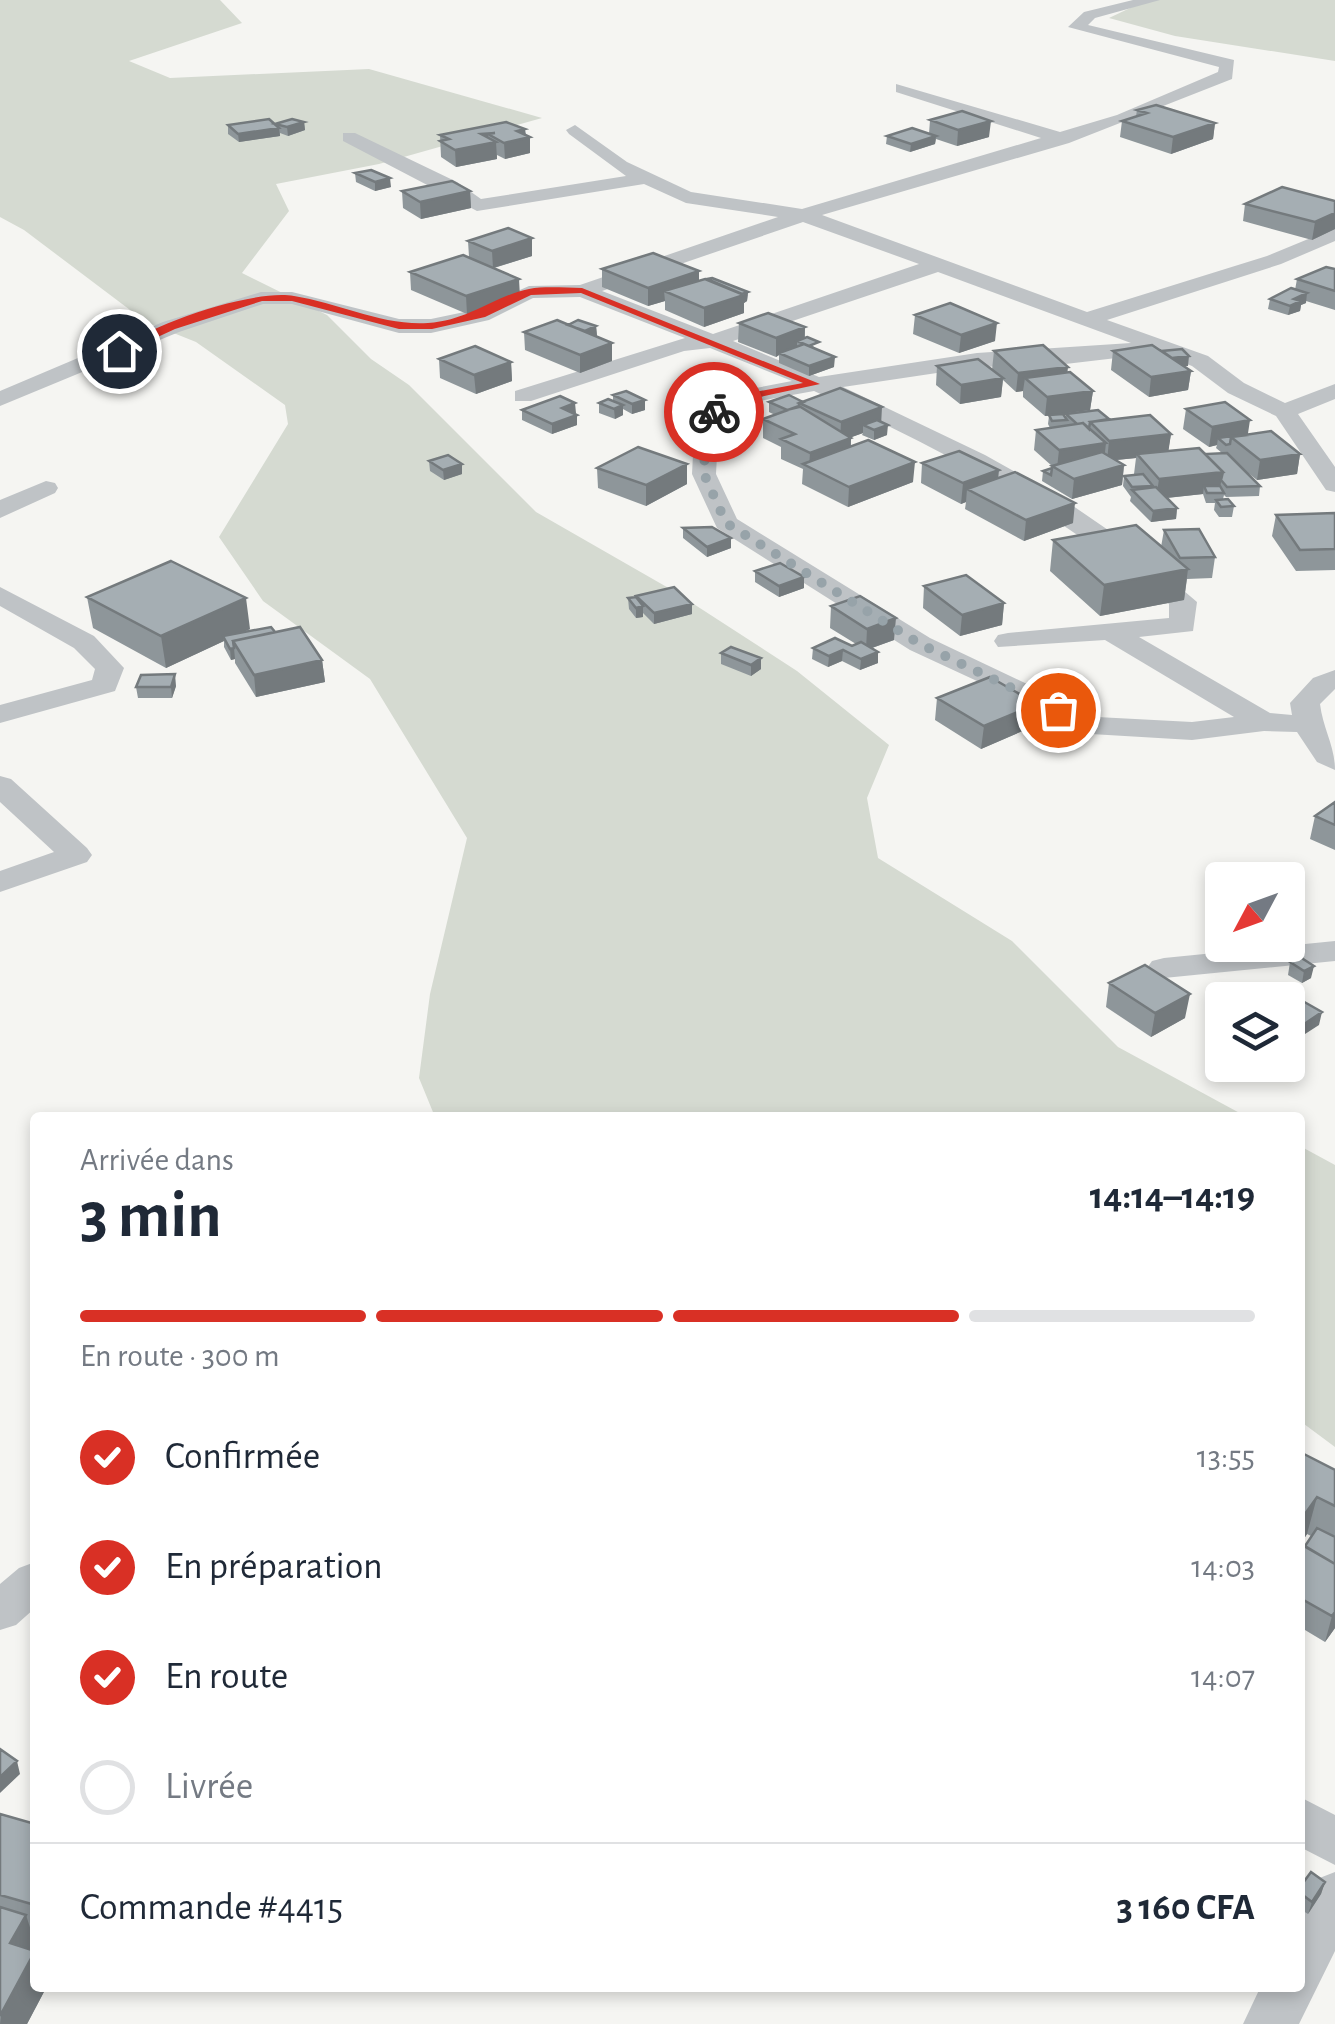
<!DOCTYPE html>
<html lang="fr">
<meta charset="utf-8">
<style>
body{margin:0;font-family:"Alegreya Sans",sans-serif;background:#f2f2f3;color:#1f2937;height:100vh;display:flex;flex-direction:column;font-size:38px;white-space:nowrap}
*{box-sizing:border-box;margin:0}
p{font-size:32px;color:#747a83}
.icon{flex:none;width:55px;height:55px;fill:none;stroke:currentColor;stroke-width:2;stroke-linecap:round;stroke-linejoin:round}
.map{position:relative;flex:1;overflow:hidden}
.side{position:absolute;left:30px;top:1112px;width:1275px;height:880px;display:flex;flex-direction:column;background:#fff;border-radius:10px;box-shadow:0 5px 15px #0003}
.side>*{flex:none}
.needle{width:65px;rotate:229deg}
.tools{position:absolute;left:1205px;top:862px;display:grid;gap:20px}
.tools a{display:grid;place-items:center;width:100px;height:100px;border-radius:10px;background:#fff;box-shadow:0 5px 15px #0003;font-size:50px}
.pin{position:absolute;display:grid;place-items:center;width:85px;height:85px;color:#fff;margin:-42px;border:5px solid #fff;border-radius:50%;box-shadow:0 2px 10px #0007}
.courier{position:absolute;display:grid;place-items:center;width:100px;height:100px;margin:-50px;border:8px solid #d93025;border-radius:50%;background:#fff;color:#222;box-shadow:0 2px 12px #0007}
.headline em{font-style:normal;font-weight:600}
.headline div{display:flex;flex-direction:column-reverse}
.headline{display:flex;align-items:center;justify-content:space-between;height:170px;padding:0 50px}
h1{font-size:65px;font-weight:600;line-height:75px}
.bar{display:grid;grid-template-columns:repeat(4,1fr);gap:15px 10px;align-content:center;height:120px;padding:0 50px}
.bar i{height:12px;border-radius:8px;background:#e0e1e3}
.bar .selected{background:#d93025}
.bar p{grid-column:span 4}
.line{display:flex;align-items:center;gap:25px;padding:0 50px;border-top:2px solid #e0e1e3}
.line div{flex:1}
ol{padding:0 50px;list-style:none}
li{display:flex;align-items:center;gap:30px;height:110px}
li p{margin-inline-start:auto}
li .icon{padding:10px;border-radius:50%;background:#d93025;color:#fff;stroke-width:4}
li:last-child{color:#747a83}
li i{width:55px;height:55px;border:5px solid #e0e1e3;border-radius:50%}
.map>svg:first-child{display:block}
.green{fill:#d5dad1}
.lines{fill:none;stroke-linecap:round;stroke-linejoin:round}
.street{fill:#bfc3c6;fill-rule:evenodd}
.wall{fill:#8e969a}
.shaded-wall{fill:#747a7d}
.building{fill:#a5aeb3;stroke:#747a7d;stroke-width:2.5}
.route{fill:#d93025}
.done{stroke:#97a3a9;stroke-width:10;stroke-dasharray:0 18}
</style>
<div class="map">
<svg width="1335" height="2024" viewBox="0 0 1335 2024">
<rect width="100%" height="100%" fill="#f5f5f2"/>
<path class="green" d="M0,0h220l22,23 -113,38 41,17 199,-9 173,49 -163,46 -103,20 13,27 -47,62 85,42 44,44 38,26 127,127 136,78 125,81 92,74 -22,53 11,60 134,83 106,106 129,70h-812l-16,-39 11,-84 37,-156 -97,-159 -107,-78 -44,-64 69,-113 -3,-19 -89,-63 -50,-20 -122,-92 -24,-13z
M1147,0h188v61l-160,-25 -66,-18z
M1300,1146l35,19v282l-35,-26z"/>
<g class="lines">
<path class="street" d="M1133,0h27l-65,18 -7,7 146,35 -2,19 -163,64 -247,72 265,97 180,-56 68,-28v13l-54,23 -174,56 101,36 36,27 41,20 50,-19v15l-37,15 37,53v25l-9,-2 -50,-74 -48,-23 -36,-27 -33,-13 -102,12 -80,2 -134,20 142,68 75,42 70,48 67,57 -4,29 -54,6 131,76 22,2 -2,-12 23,-25 22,-8v19l-15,15c3,25 15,42 15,66l-18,-8 -20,-30 -33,-1 -72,9 -101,-6 -181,-84 -193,-122 -25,-54 3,-59 45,-24 52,-10 -82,-33 -26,3 -153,50h-16v-10l170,-53 -105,-41 -47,1 -44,22 -58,13h-32l-107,-29h-29l-84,28 -179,74v-15l163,-69 98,-30h31l107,27h32l43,-9 55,-24 51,-1 198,-68 -92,-14 -42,-19 -167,27 -134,-70v-8h12l102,49 24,17 145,-23 -57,-42 -3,-4 9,-5 52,37 64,30 111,17 239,-71 -145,-46v-8l164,48 57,-17 101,-43 1,-5 -151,-40 16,-15zM803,222l116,42 -206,70 -111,-43zM938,272l193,71 -154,10 -158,24 -86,-36zM814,391c129,58 247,123 355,213v14l-161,15 -10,2 -4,6 4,6 107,-7 129,77 -42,5 -95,-5 -167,-79 -193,-119 -21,-45 3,-56 35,-16z
M46,481l9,2 3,5 -3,5 -55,25v-18z
M0,587l94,49 30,32 -9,23 -115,32v-18l92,-25 3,-11 -21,-21 -74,-42z
M0,776l11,3 76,69 5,7 -5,7 -87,30v-21l54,-19 -54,-50z
M1335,941v20l-171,17 -12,-3 -5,-7 5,-7 12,-3z
M35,1562v46l-19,17 -16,5v-46l19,-16z
M1300,1797l35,18v50l-35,-18z
M1335,1872v79l-36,73h-56l17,-36h40v-77l17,-32z"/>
</g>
<path class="wall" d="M1137,110l78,13 -2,16 -42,15 -51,-17 2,-16 14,-5z
M930,120l59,17 -32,9 -21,-7 -1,5 -25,8 -24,-8 1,-8 42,-2z
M304,122l1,8 -17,6 -8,-3v3l-41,6 -11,-8v-9z
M525,129l5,24 -25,6 -8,-4v4l-41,8 -15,-10 -1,-22z
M355,173l36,14 -16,4 -19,-9z
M402,191h68l1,17 -50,11 -18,-11z
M1335,201v28l-23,11 -69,-19 2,-17z
M532,238v18l-38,12 26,29 -53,17 -56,-24 -1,-18 59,-15 -1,-16z
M602,269l97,11 49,12 -1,9 -3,2v10l-40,14 -39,-17v-9l-17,5 -46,-19z
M1335,269v41l-29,-9v2l-5,2 -1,6 -12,4 -20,-6 2,-10 25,-9 2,-11z
M915,315l80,26 -36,12 -46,-19z
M739,323l66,4v11l29,29 -25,9 -30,-13v-8l-3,2 -38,-15z
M568,325l28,1 1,10 15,7v18l-32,12 -55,-23 -1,-18z
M994,351l73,21 26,19 -3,19 -29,4 5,4v-4l43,5 62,15 -3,17 37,3 17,-1 -6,-5 1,-3 -8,2 -26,-18 3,-20 114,45 -3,20 -40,6 -14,-11 17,17 -1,10 -33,1 -2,-2 -1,4 11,7 -2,11h-13l-5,-7 1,-7h-9l-3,-9 -36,4 10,10 -1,11 -25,3 -21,-21 1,-4 -8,-11 1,-10 11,-1 -1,-1 2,-16 -20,2 8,5 -2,20 -50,14 -30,-18 1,-10 9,-3v-2l-18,-16 2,-20 14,-2 -2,-4 1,-8h-4l-22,-19v-6l-7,1 -13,-12 -2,17 -41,7 -24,-19 1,-19 55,4z
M1113,351l75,15h-4l7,5 -3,19 -39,7 -38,-27z
M439,359l72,3 1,19 -36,13 -36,-16z
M613,395l32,5v10l-13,4 -9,-5v6l-8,4 -16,-6v-10l14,-2z
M769,402h34l78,19 6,14 -13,5 -12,-5 1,-2 -12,4v9l62,36 -65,25 -46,-23 1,-15 -22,-10v-12l-18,-9v-19l12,-4 -6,-3z
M522,410l54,3 -2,1 3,1v10l-25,9 -30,-14z
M429,461l33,3v10l-18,6 -14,-9z
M922,463l76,15 75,45 -49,18 -59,-32 1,-7 -5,2 -40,-21z
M597,468l90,16 -41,22 -48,-18z
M1335,513v57l-39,1 -24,-35 4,-21z
M683,528l48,20 -24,9 -24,-19z
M1164,530l51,27 -3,21 -25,1 -3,21 -84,16 -50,-45 3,-31 108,7z
M755,571l49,6v11l-25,9 -24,-15z
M924,586l80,17 -2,22 -42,11 -37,-28z
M87,597l163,32 -6,3h31l47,28 3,22 -69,15 -21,-34v-4l-4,1 -7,-13v-6l-58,27 -73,-40z
M636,597l56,17 -38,10 -11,-11v4l-7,1 -7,-9 -1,-11z
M831,606l63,34 -22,8 6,15 -18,7 -18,-9 -14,6 -16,-8 1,-11 39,-2 4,-2 -26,-16z
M721,653l40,5v11l-10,7 -30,-12z
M176,686l-4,12h-34l-2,-11z
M937,698l97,28 -53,23 -46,-29z
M1335,802v48l-25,-11 5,-23z
M1300,957l11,21 -9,5 -14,-8 2,-13z
M1109,983l76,35 -34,19 -45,-30z
M1300,1452l35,18v158l-10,14 -25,-15v-79l5,-2 6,-10 -4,-2 -7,11z
M0,1814l35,10v104l-5,-1 5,61h11l-19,36h-27z
M1325,1882l-4,12 -13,20 -8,-5v-22z"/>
<path class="shaded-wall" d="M991,121l-2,16 -32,9 1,-16z
M304,122l1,8 -17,6 -1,-9z
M1215,123l-2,16 -42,15 2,-17z
M279,128l1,8 -41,6 -1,-8z
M525,129v9l5,-1v16l-25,6 -1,-16 13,-12z
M495,133l-7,1 1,10 7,-2 1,17 -41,8 -1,-17 26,-16z
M936,136l-1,8 -25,8 1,-8z
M390,178l1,9 -16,4v-9z
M470,191l1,17 -50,11 -1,-17z
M1335,213v16l-23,11 3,-18z
M532,238v18l-39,12 -1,-17z
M699,271v13l-35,7 1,10 -17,5v-18z
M519,279l1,18 -53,17 -1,-18z
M748,292l-1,9 -3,2v10l-40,14v-19z
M1307,293l-1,10 -5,2 -1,6 -12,4 2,-9 4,-7z
M997,323l-2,18 -36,12 2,-18z
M596,326l1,10 -19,-2z
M805,327l-1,17 -7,-3v8l-18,4v2l-3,2v-19z
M612,343v18l-32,12v-18z
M1189,356l-1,10 -29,2 1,-9z
M835,357l-1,10 -25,9v-10z
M511,362l1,19 -36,13 -2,-19z
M1068,367l-2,19 -41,-8 -2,13 -7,1 2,-19z
M1191,371l-3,19 -39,7 2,-20z
M1003,378l-2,19 -41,7 1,-19z
M1093,391l-3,19 -45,6 2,-19z
M645,400v10l-13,4v-10z
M575,403l1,10 -14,5v-10z
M623,405v10l-8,4 -1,-10z
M882,407l-1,19 -18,-1v8l-19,7 7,-2 -1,19 -41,10 1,-14 30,-11 1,-20z
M577,415v10l-25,9v-10z
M1250,420l-3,20 -16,-3 -13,1 -1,7 -8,2 3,-20z
M888,425l-1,10 -13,5v-10z
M1171,434l-3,20h-31l-1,4 -20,2 8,5 -2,20 -50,14 2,-20 -17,-11 2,-18 47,-7 -2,18h3l2,-20z
M1300,454l-3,20 -40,6 3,-20z
M915,462l-2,20 -65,25 1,-20z
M462,464v10l-18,6 -1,-10z
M687,464v20l-41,22v-21z
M999,470l-2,20 -30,-1 -1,13 -5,2 2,-21z
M1223,472l-4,21 -15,-7 -1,8 -47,5 3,-20z
M1075,503l-2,20 -49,18 2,-21z
M1177,508l-1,11 -25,3 2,-11z
M731,538v10l-24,9v-10z
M1188,569l-4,31 -84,16 4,-31z
M804,577v11l-25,9v-11z
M246,598l4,31 -25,11 -2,-4 1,5 -58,27 -5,-32z
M1004,603l-2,22 -42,11 2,-21z
M692,604v10l-38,10v-11z
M643,606v11l-7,1v-10z
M896,618l-2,22 -28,10 1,-21z
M234,648l1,11 -4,1 -1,-11z
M843,650l-1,11 -14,6 1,-11z
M878,652v11l-18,7 1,-11z
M761,658v11l-10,7v-11z
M322,660l3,22 -69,15 -2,-22z
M175,674l1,12 -4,12 -1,-11z
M1037,704l-3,22 -53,23 3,-23z
M1314,966l-3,12 -9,5 2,-12z
M1190,994l-5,24 -34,19 4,-24z
M1322,1012l-3,13 -31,20 3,-12z
M1317,1497l-10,37 -7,11v-24z
M1335,1612v16l-10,14 7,-26z
M17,1761l3,13 -20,19v-16z
M1325,1882l-4,12 -13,20 4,-12z
M26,1915l9,28v45h11l-19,36h-27l10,-81z"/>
<path class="building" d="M1156,105l59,18 -42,14 -51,-16 25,-8 -10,-3z
M962,111l29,10 -33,9 -28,-10z
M269,119l10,9 -41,6 -10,-9z
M292,119l12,3 -17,5 -12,-3z
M506,122l19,7 -8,2 13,6 -26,6 -16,-9 7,-1 -14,1 15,8 -41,8 -15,-9 9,-2 -9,-4z
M912,128l24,8 -25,8 -24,-8z
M371,170l19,8 -15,4 -20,-9z
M452,181l18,10 -50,11 -18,-11z
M1282,187l53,14v12l-20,9 -70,-18z
M508,228l24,10 -40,13 -24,-10z
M653,253l46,18 -51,17 -46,-19z
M463,255l56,24 -53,17 -56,-24z
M1326,267l9,2v22l-38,-12z
M712,278l36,14 -6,2 -35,-15z
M705,279l39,16 -40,13 -40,-17z
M1291,288l16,5 -13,6 7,2 -11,5 -20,-7z
M950,303l47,20 -36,12 -46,-20z
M768,313l37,14 -29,11 -37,-15z
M557,320l55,23 -32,12 -56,-23z
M578,320l18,6 -11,5 -17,-6z
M807,337l12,5 -10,4 -12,-5z
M804,344l31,13 -26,9 -30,-13z
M1043,345l25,22 -50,6 -24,-22z
M1152,345l39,26 -40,6 -38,-26z
M475,346l36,16 -37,13 -35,-16z
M1182,349l7,7 -17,2 -10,-7z
M978,359l25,19 -42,7 -24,-19z
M1070,372l23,19 -46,6 -22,-19z
M840,388l42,19 -41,15 -42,-19z
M626,391l19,9 -13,4 -19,-9z
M789,395l14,7 -4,1v4l-12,3 -18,-8z
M560,396l15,7 -13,5 15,7 -25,9 -30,-14z
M608,399l15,6 -9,4 -15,-6z
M1225,402l25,18 -38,7 -26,-18z
M799,406l52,32 -41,15 -29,-14 14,-5 -32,-15z
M1098,410l11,9 -19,3 -1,7 -6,-6 -6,1 -11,-10z
M1063,414l4,6 -15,1 -3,-6z
M1150,415l21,19 -62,7 -19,-19z
M877,420l11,5 -14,5 -11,-5z
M1083,423l23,20 -47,7 -23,-20z
M1271,431l29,23 -40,6 -29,-23z
M1246,434l1,1 -16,2 -1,7 -4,1 -8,-7z
M868,440l47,22 -66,25 -46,-23z
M638,447l49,17 -41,21 -49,-17z
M1199,448l24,24 -64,7 -22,-25z
M959,451l40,19 -36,13 -41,-20z
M1102,452l22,13 -50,14 -22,-13z
M1227,453l33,33 -33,1 -6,-7 2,-8 -18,-18z
M448,455l14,9 -19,6 -14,-9z
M1052,468l-1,7 -8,-4z
M1015,472l60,31 -49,17 -59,-31z
M1143,474l10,12 -21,1 -8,-11z
M1204,486h16l4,7h-17z
M1156,487l21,21 -24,3 -21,-21z
M1228,499l6,7 -13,1 -5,-7z
M1335,513v36l-35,1 -24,-35z
M1136,525l52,44 -84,16 -51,-45z
M712,527l19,11 -24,9 -24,-19z
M1199,529l16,28 -35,1 -16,-28z
M171,561l75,37 -85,38 -74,-39z
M780,563l24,14 -25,9 -24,-15z
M966,575l38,28 -42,12 -38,-29z
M674,587l18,17 -38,9 -18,-17z
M860,596l36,22 -29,11 -36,-23z
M636,597l7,9 -7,2 -8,-10z
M271,627l4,5 -42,9 1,7 -4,1 -7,-13z
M300,627l22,33 -68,15 -21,-34z
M835,638l17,8 9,-4 17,10 -17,7 -18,-9 -14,6 -16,-8z
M731,647l30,11 -10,7 -30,-12z
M175,674l-4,13h-35l5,-12z
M990,677l47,27 -53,22 -47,-28z
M1335,802v23l-20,-9z
M1300,957l14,9 -10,5 -14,-9z
M1145,965l45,29 -35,19 -46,-30z
M1285,991l37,21 -31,21 -3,-2v-31h-16z
M1300,1452l35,18v36l-18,-9 -17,24z
M1317,1528l18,9v27l-30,-18z
M1302,1545l33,19v48l-3,4 -32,-18v-50z
M0,1749l17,12 -17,16z
M0,1814l35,10v81l-35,-10z
M1311,1872l14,10 -13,20 -12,-9v-6z
M0,1907l26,8 -16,28 25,8 -35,65z"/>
<path class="route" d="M582,288l238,96 -69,15 -41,15v-5l34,-15 59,-11 -222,-90 -50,2 -46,22 -53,12h-33l-107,-28h-30l-87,28 -52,24 -9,-2c36,-26 136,-62 180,-55 45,7 88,30 134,27 40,-2 66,-27 101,-34 16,-3 36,-1 53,-1z"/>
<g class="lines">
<path class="done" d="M714,412l-8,3 -2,59 22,49 194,121 138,66"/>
</g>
</svg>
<div class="tools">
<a><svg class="needle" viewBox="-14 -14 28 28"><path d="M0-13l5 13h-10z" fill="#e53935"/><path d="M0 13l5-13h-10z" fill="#747a83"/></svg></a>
<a><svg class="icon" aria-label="layers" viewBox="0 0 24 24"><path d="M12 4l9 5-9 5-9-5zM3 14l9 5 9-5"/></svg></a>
</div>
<div class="pin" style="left:1058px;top:710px;background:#ea580c"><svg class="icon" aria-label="bag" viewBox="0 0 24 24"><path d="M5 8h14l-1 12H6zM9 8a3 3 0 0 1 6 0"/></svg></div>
<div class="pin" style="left:119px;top:351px;background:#1f2937"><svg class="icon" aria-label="home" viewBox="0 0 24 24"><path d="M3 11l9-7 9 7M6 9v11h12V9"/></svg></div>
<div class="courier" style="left:714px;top:412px"><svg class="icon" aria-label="bike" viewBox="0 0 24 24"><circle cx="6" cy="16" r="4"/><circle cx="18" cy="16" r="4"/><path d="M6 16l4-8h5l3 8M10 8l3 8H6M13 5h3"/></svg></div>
<section class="side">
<div class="headline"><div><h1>3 min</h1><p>Arrivée dans</p></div><em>14:14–14:19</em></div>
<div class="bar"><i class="selected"></i><i class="selected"></i><i class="selected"></i><i></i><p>En route · 300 m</p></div>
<ol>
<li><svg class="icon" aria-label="check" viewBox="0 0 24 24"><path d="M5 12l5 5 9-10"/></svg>Confirmée<p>13:55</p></li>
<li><svg class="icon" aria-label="check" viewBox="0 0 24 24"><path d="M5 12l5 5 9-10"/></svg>En préparation<p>14:03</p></li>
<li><svg class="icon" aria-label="check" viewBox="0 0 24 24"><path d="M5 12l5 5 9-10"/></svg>En route<p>14:07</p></li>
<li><i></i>Livrée</li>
</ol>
<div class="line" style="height:130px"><div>Commande #4415</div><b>3 160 CFA</b></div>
</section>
</div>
